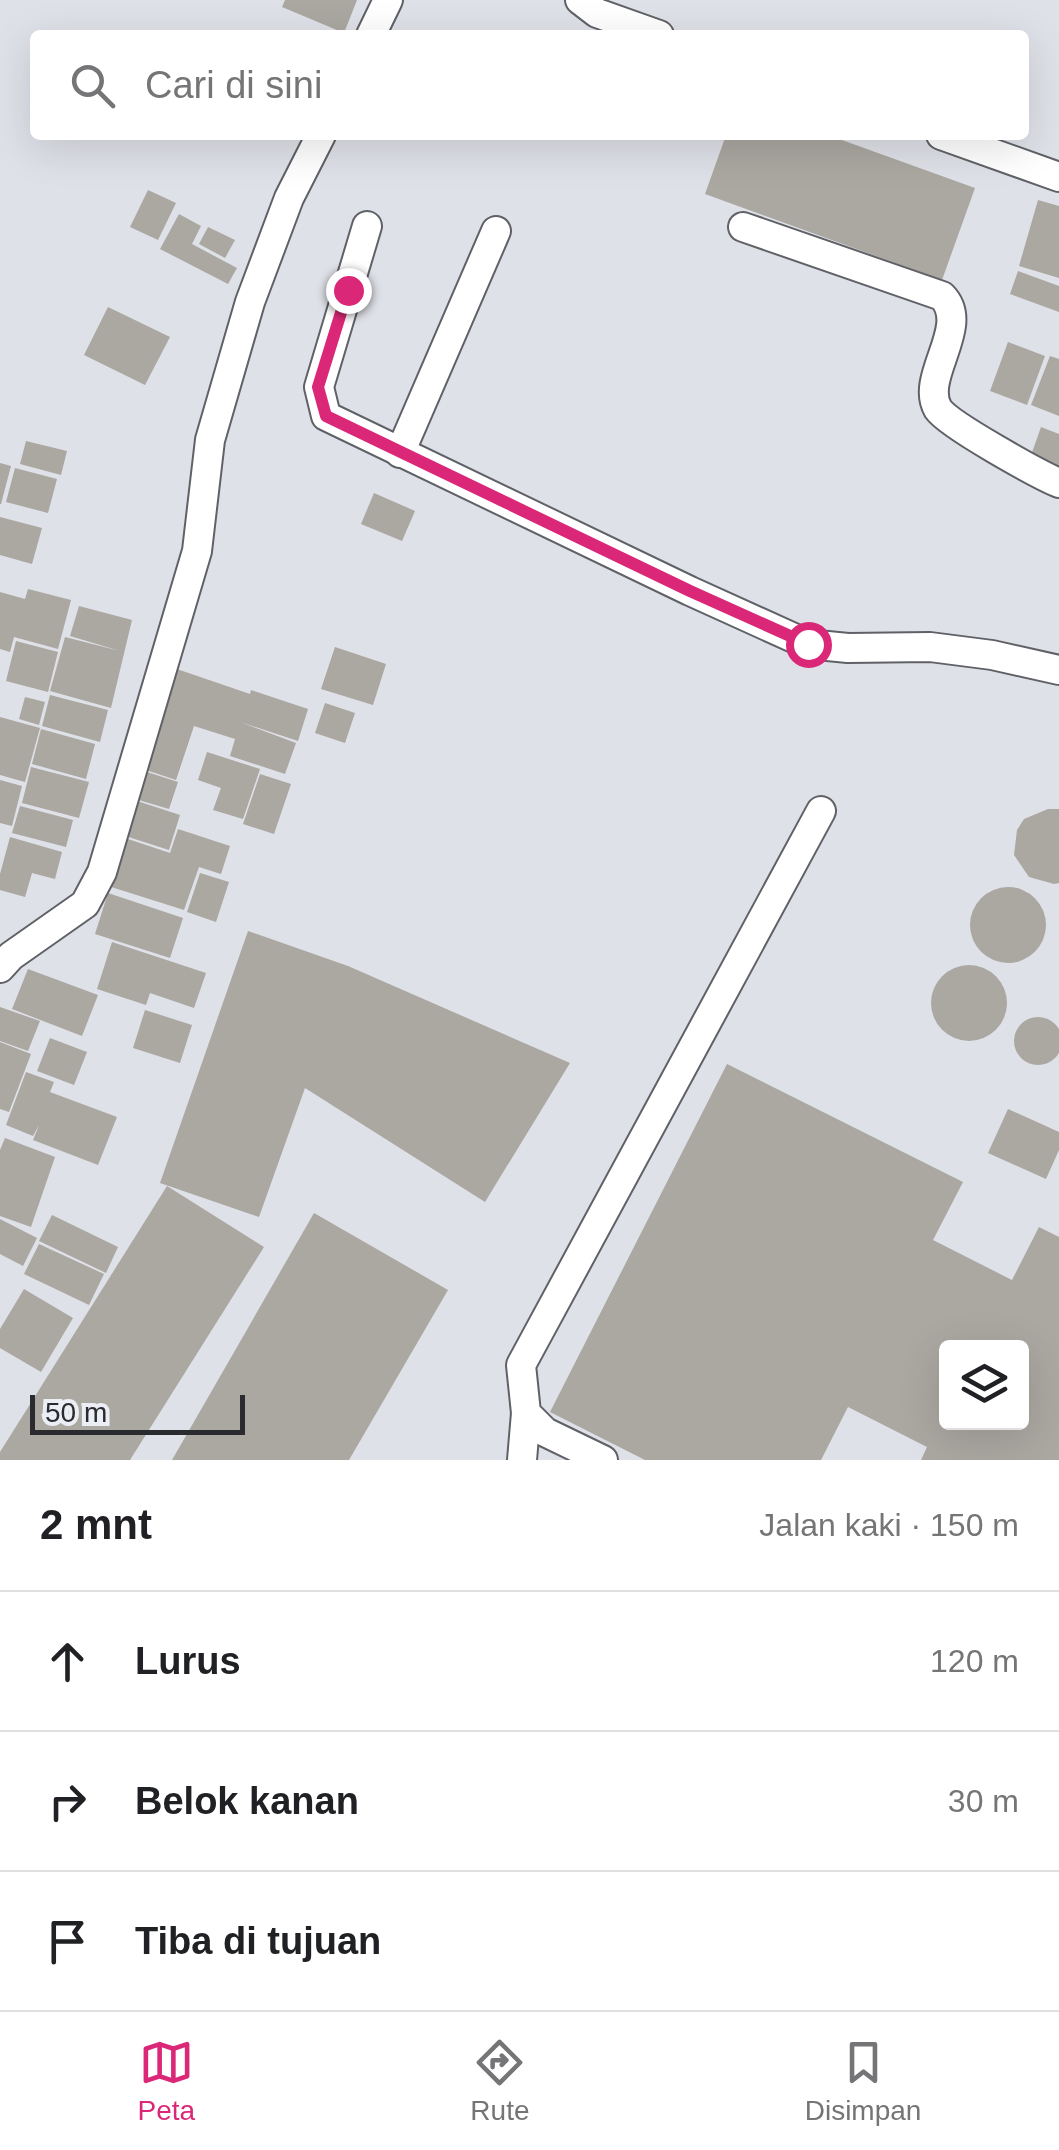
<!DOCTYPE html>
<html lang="id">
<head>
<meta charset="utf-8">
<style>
  :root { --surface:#fff; --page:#f2f2f2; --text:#202124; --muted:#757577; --line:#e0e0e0; --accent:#db2777 }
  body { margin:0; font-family:Arial,sans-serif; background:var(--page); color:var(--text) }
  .controls { position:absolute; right:30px; bottom:30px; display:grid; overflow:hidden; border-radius:10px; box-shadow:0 10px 40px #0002 }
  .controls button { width:90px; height:90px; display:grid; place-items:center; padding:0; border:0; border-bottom:2px solid var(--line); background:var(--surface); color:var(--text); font:50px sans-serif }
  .scale { position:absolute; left:30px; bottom:25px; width:215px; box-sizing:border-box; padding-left:10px; border:5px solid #2a2b2e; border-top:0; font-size:28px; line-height:35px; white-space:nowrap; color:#2a2b2e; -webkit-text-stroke:8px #eceef5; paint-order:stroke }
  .stop { position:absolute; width:30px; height:30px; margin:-22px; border:8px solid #db2777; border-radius:50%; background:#fff }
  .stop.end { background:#db2777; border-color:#fff; box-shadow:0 2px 10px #0008 }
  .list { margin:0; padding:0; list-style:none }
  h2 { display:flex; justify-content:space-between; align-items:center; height:130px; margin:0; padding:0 40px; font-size:42px }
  h2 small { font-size:32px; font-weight:400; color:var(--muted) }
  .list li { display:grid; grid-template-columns:65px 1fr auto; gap:30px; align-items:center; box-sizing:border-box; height:140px; padding:0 40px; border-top:2px solid var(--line) }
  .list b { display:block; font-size:38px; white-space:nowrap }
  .list em { font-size:32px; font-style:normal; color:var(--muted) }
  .icon { flex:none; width:55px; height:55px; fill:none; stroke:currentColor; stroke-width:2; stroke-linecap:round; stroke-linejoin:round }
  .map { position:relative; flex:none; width:1059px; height:1460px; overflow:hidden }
  .search { position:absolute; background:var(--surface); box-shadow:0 10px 40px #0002; left:30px; right:30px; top:30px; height:110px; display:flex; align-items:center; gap:25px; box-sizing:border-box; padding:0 35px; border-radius:10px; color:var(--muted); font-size:38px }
  .sheet { height:550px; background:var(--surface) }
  nav { display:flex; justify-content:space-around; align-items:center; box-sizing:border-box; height:140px; border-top:2px solid var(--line); background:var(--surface); font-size:28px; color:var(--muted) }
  nav a { display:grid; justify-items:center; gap:5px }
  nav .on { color:var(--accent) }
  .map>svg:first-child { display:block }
  .building { fill:#aba7a1; fill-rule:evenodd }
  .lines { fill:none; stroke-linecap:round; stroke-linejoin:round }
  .minor-casing { stroke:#5f6167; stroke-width:32 }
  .minor { stroke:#fff; stroke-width:28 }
  .route { stroke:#db2777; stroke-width:12 }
</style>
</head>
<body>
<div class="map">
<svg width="1059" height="1460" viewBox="0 0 1059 1460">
  <rect width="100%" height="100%" fill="#dfe1e8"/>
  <g class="building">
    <polygon points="285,0 357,0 344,33 282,7"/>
    <polygon points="726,135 828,135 975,188 942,280 705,194"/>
    <polygon points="148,190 176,203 158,240 130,227"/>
    <polygon points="1038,200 1059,206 1059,278 1019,266"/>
    <polygon points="179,214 201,226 192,244 237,268 228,284 160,249"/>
    <polygon points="208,227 235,240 225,258 199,244"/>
    <polygon points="1018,271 1059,286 1059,312 1010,294"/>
    <polygon points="108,307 170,337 145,385 84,355"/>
    <polygon points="1008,342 1045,356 1027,405 990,391"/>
    <polygon points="1050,356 1059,359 1059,416 1031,405"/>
    <polygon points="1041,427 1059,434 1059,472 1029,461"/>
    <polygon points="26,441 67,451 61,475 20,464"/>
    <polygon points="0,463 11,466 1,504 0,504"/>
    <polygon points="15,468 57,479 48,513 6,502"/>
    <polygon points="374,493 415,511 402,541 361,524"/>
    <polygon points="0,517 42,528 32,564 0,555"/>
    <polygon points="28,589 71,600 58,649 14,637 10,652 0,649 0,592 25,599"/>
    <polygon points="79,606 132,620 111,708 50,691 65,637 120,651 70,636"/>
    <polygon points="16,641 58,652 48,692 6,681"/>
    <polygon points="335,647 386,664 373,705 321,689"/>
    <polygon points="171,667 250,694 251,690 308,709 298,741 240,722 296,743 285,774 230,756 235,739 194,726 176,780 137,767"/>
    <polygon points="50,695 108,710 100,742 42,726"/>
    <polygon points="25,697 45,702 39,725 19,719"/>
    <polygon points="325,703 355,713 345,743 315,733"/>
    <polygon points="0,717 40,728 25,782 0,775"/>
    <polygon points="41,729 95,744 86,779 32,764"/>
    <polygon points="207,752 260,769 243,819 213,810 221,788 198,780"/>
    <polygon points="31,767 89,782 79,818 22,803"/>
    <polygon points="141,770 178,782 169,809 132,798"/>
    <polygon points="260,774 291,784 274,834 243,824"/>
    <polygon points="0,780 22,786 12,826 0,823"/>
    <polygon points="131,799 180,815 169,850 119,834"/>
    <polygon points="20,806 73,820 66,847 12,833"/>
    <polygon points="1048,809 1059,809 1059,883 1054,884 1029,877 1014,855 1017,830 1024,819"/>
    <polygon points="178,829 230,846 221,874 199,867 184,910 108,886 125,838 170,853"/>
    <polygon points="10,837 62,852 55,879 32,873 25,897 0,890 0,874"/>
    <polygon points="200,873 229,882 216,922 187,912"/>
    <circle cx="1008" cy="925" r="38"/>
    <polygon points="108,893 183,918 170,958 95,934"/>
    <polygon points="248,931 348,966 570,1063 485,1202 305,1088 259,1217 160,1183"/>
    <polygon points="112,942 206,973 194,1008 150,993 146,1005 97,989"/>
    <circle cx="969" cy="1003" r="38"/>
    <polygon points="28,969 98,995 82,1036 12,1009"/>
    <polygon points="0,1007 40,1021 28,1051 0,1041"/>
    <polygon points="145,1010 192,1025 180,1063 133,1048"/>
    <circle cx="1038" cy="1041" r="24"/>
    <polygon points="50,1038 87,1052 74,1085 37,1071"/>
    <polygon points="0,1042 31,1054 9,1112 0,1109"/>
    <path d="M727,1064L963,1182L933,1240L1012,1280L1039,1227L1059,1237V1460H921L927,1447L848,1407L821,1460H645L550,1412ZM946,1348H1022V1422H946Z"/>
    <polygon points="26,1072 54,1082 50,1092 117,1117 98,1165 33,1140 39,1125 33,1136 6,1125"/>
    <polygon points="1008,1109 1059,1132 1059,1150 1046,1179 988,1153"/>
    <polygon points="5,1138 55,1157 31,1227 0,1216 0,1150"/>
    <polygon points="167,1186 264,1247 130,1460 0,1460 0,1452"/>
    <polygon points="314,1213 448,1290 349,1460 172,1460"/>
    <polygon points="52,1215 118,1247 106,1273 39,1241"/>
    <polygon points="0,1219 37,1238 23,1266 0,1254"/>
    <polygon points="39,1244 104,1274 89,1305 24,1274"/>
    <polygon points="24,1289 73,1318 41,1372 0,1348 0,1329"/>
  </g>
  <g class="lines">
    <g class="minor-casing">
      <g id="minor">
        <polyline points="580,0 597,13 659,35"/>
        <polyline points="371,35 388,0"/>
        <polyline points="941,135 1059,177"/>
        <polyline points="367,226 319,387 326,416 690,591 807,644 848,648 930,647 992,655 1059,670"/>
        <path d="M743,227L942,296C972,326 919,377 938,409C949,425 1038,474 1059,483"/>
        <polyline points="400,453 496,231"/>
        <polyline points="0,968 11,956 85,904 102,872 197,551 210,440 250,302 289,198 321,135"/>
        <polyline points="522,1460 526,1413"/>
        <polyline points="603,1460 545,1432 526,1413 521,1365 821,811"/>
      </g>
    </g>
    <use href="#minor" class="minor"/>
  </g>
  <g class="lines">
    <polyline class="route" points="348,290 318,387 326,416 690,591 808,644"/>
  </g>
</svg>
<div class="controls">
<button><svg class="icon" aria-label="layers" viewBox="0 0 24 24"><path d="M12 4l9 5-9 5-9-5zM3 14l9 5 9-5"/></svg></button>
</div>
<div class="scale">50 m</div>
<div class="stop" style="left:808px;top:644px"></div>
<div class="stop end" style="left:348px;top:290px"></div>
<div class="search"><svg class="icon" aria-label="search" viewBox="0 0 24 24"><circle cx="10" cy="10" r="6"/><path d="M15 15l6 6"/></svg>Cari di sini</div>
</div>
<section class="sheet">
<h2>2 mnt<small>Jalan kaki · 150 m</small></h2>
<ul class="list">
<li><svg class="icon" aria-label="ahead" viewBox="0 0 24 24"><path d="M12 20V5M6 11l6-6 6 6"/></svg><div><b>Lurus</b></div><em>120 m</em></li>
<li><svg class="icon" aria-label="right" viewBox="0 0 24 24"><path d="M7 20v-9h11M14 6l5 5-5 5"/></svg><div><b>Belok kanan</b></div><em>30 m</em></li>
<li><svg class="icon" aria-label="arrive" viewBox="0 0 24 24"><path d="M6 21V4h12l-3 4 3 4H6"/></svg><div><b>Tiba di tujuan</b></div></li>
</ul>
</section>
<nav>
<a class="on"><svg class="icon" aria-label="map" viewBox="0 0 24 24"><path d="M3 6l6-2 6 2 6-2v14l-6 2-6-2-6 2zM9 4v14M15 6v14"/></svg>Peta</a>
<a><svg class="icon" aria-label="directions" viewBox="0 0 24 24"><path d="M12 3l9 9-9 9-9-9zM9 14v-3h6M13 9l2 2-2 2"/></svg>Rute</a>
<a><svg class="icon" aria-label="saved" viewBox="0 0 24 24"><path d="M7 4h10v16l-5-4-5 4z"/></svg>Disimpan</a>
</nav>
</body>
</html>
